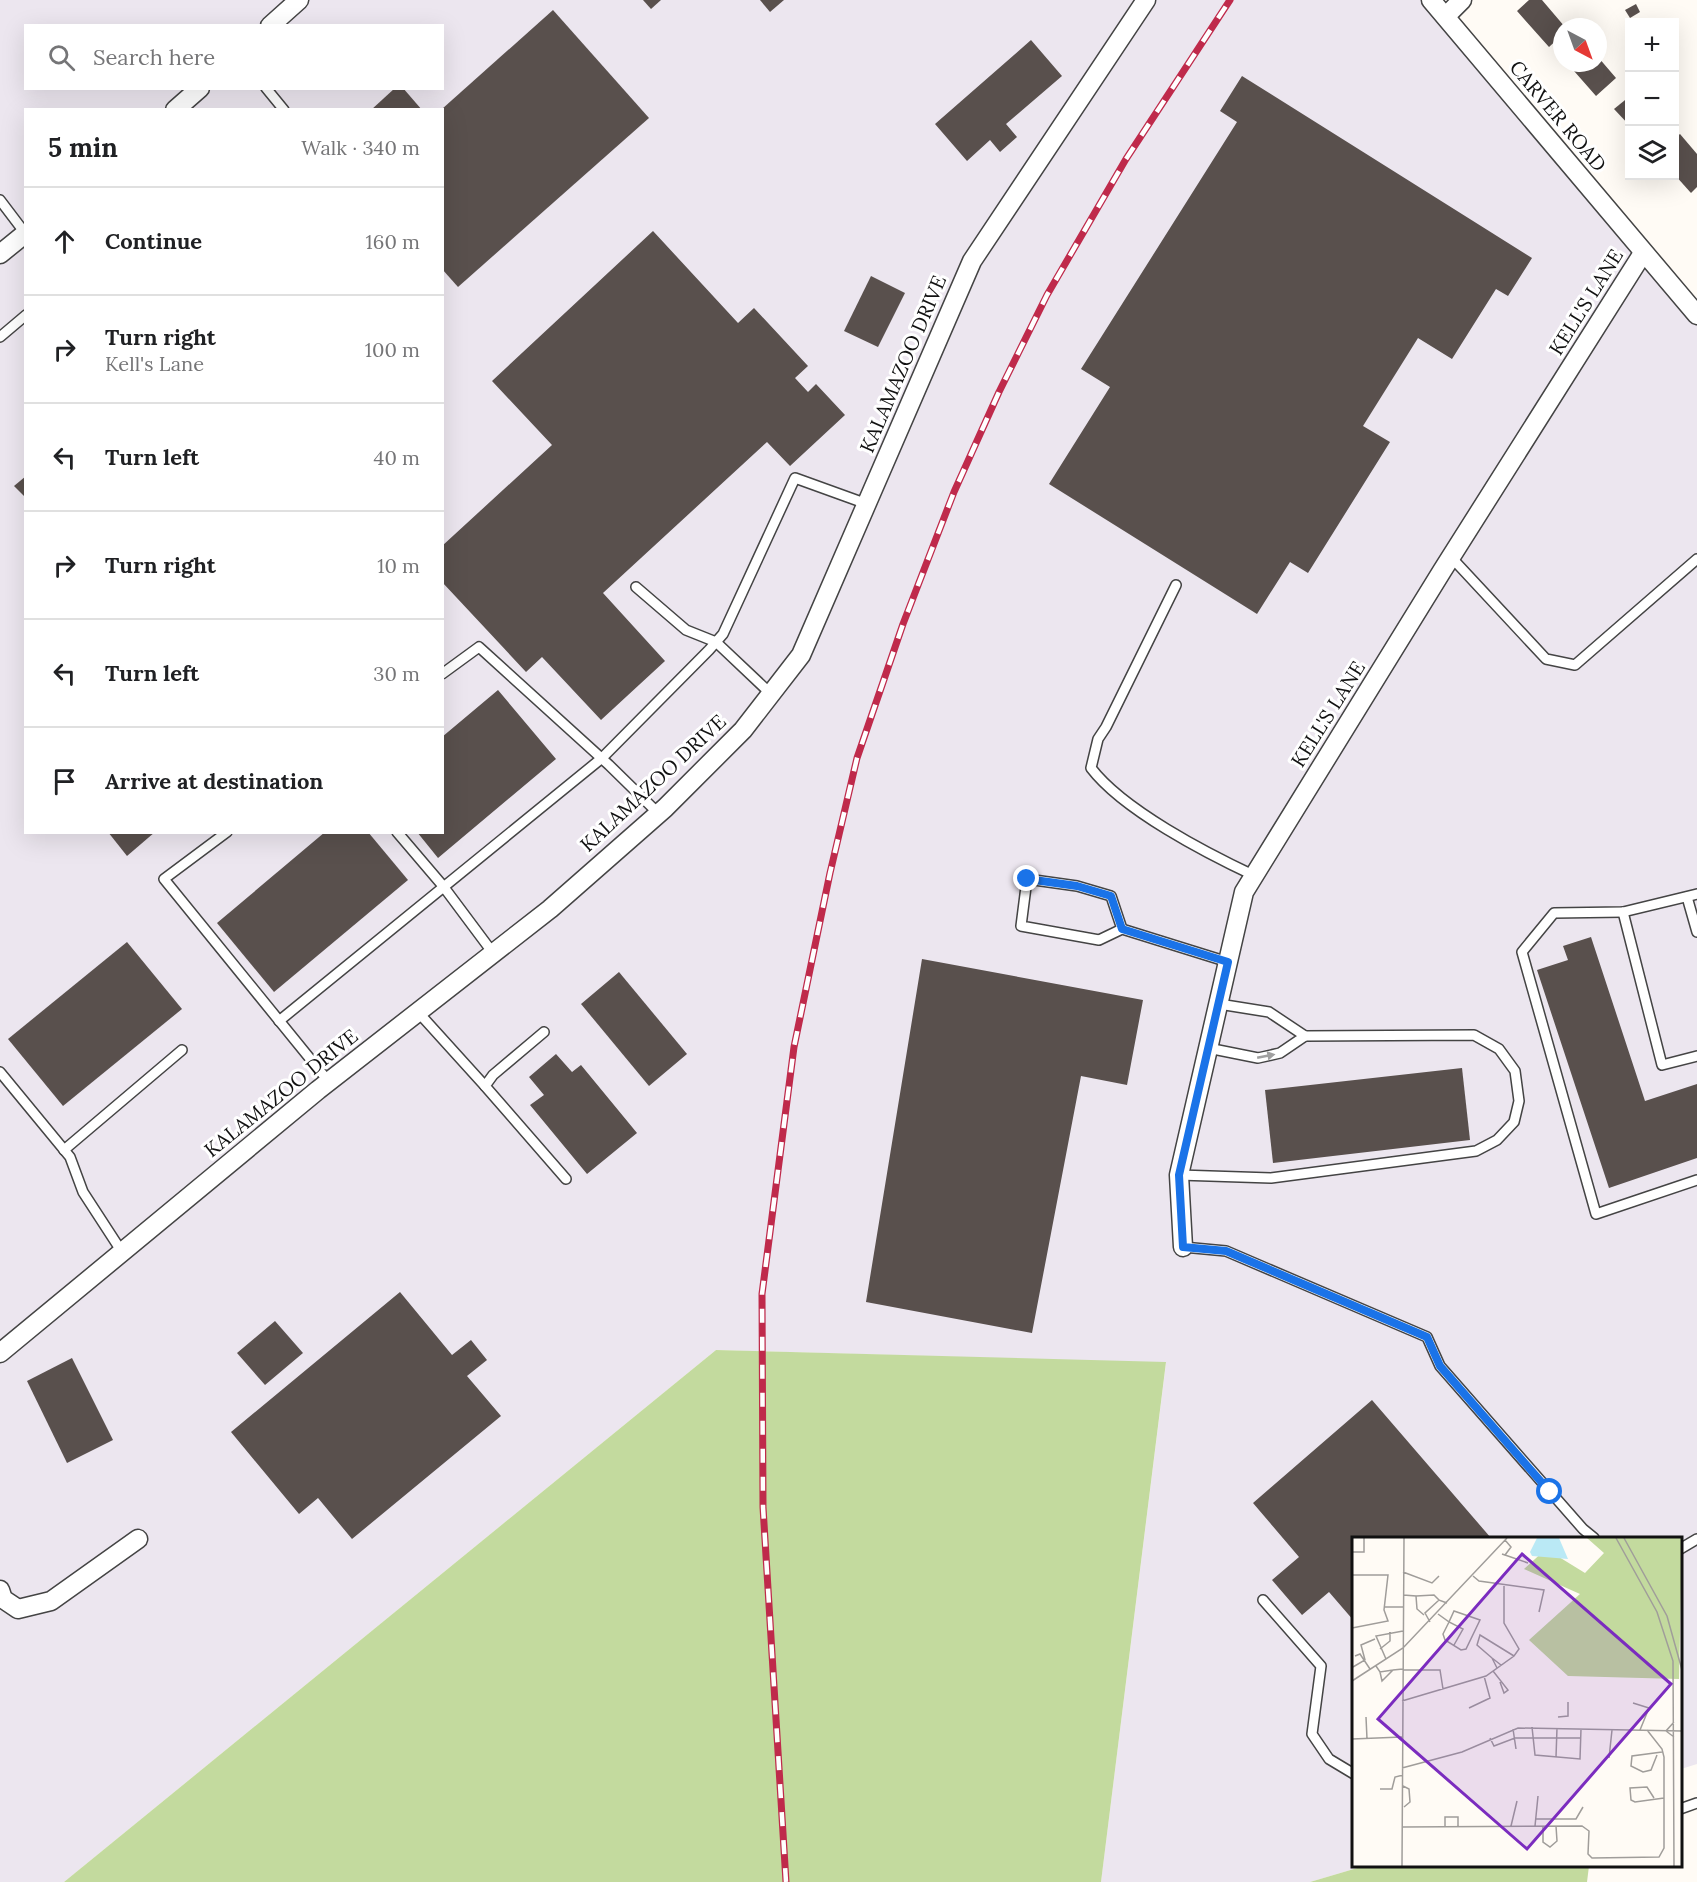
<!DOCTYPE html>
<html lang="en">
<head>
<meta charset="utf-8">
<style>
  :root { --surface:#fff; --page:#f2f2f2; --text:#202124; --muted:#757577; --line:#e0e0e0 }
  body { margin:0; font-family:Lora,serif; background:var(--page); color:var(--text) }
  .controls { position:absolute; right:18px; top:18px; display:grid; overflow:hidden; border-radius:0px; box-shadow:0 6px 24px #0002 }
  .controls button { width:54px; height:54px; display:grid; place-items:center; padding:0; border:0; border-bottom:2px solid var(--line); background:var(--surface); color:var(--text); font:30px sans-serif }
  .compass { position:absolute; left:1553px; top:18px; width:54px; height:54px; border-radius:50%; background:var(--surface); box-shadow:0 6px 24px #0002; rotate:139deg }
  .stop { position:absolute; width:18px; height:18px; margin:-14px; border:4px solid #1a73e8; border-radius:50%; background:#fff }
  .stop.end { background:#1a73e8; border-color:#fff; box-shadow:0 2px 6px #0008 }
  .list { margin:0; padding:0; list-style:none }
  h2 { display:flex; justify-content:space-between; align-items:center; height:78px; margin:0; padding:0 24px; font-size:26px }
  h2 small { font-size:20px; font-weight:400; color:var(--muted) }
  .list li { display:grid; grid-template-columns:39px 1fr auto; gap:18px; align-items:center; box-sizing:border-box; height:108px; padding:0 24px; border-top:2px solid var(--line) }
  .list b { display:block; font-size:22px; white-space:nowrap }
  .list p { margin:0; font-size:20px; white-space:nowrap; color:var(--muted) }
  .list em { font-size:20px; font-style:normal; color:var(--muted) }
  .icon { flex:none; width:33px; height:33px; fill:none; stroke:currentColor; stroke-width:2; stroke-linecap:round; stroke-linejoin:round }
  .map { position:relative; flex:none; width:1697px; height:1882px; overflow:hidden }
  .search { position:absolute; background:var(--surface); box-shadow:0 6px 24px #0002; left:24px; top:24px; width:420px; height:66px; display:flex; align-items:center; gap:15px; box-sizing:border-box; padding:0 21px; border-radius:0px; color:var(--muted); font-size:22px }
  .panel { position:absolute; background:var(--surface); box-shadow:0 6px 24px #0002; left:24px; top:108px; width:420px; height:726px; border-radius:0px }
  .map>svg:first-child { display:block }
  .industrial { fill:#ece6ef; fill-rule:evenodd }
  .forest { fill:#c3da9e }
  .building { fill:#59504d }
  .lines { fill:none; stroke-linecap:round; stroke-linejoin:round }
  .lane-casing { stroke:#444; stroke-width:12 }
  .street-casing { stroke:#444; stroke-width:21 }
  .lane { stroke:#fff; stroke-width:9 }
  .street { stroke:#fff; stroke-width:18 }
  .rail-casing { stroke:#bf2a4b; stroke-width:7 }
  .rail { stroke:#fff; stroke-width:4.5; stroke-dasharray:14; stroke-linecap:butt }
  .oneway { fill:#a0a0a0 }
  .route { stroke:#1a73e8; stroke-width:8 }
  .labels { text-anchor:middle; stroke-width:6; stroke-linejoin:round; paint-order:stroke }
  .street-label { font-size:20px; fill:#111; stroke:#fff }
  .inset-road { fill:none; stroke:#a09d9a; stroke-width:1.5 }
  .view { fill:#7b2cbf; fill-opacity:0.15; stroke:#7b2cbf; stroke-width:3 }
  .inset-edge { fill:none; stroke:#111; stroke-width:3 }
</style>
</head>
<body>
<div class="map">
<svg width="1697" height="1882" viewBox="0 0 1697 1882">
  <rect width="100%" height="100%" fill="#fffbf5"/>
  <path class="industrial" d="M0,0H1421L1697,317V1764L1681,1769L1680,1538H1354V1866H1364L1310,1882H1101L1166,1363L716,1350L64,1882H0ZM26,26H442V88H26ZM26,110H442V832H26Z"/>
  <g class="forest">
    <polygon points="716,1350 1166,1362 1101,1882 64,1882"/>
    <polygon points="1364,1866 1589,1866 1587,1882 1310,1882"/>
  </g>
  <g class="building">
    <polygon points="643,0 661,0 651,9"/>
    <polygon points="760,0 784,0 770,12"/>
    <polygon points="1529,0 1542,0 1565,27 1562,27 1562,35 1549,47 1517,11"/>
    <polygon points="1636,4 1640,12 1630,18 1625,10"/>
    <polygon points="553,10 649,118 458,287 442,269 442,109"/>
    <polygon points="1031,40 1062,76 1006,124 1017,137 1000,152 990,140 967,161 935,124"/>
    <polygon points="1598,57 1616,78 1596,96 1567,63 1598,63"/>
    <polygon points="1242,76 1532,258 1508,296 1496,289 1452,359 1418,338 1363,426 1390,442 1308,573 1290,562 1257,614 1049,484 1110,387 1081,369 1237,122 1220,111"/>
    <polygon points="395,88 403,88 422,110 371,110"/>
    <polygon points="1630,96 1630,126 1614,109"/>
    <polygon points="1680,134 1697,154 1697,187 1691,193 1674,174 1674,139"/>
    <polygon points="653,231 738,323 754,308 808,366 795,378 808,392 816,384 845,415 790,466 767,442 603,593 665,661 601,720 542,657 526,672 442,582 442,546 552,445 492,381"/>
    <polygon points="871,276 905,293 878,347 844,331"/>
    <polygon points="26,476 26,498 14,486"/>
    <polygon points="498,690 556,759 438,858 417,832 442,832 442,737"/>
    <polygon points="108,832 155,832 127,856"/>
    <polygon points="325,832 368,832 408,880 274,992 217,923"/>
    <polygon points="1591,937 1645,1101 1697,1084 1697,1158 1609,1188 1537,970 1568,960 1563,946"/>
    <polygon points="127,942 182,1009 63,1106 8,1039"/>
    <polygon points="922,959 1143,1000 1127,1085 1081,1076 1032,1333 866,1302"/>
    <polygon points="619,972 687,1054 649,1086 581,1004"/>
    <polygon points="556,1054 572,1072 581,1065 637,1133 587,1174 530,1105 544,1095 529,1077"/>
    <polygon points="1462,1068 1470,1140 1273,1163 1265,1090"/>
    <polygon points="400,1292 452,1355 471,1340 487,1360 467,1376 501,1416 352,1539 318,1498 299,1514 231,1432"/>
    <polygon points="275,1321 303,1353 265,1385 237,1353"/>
    <polygon points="72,1358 113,1440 67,1463 27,1381"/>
    <polygon points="1372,1400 1491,1538 1354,1538 1354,1621 1329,1592 1302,1615 1272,1580 1299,1557 1253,1503"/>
  </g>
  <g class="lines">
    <g class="lane-casing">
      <g id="lane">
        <polyline points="266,88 284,110"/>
        <polyline points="0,200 25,233"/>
        <polyline points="0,337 26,315"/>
        <polyline points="1451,557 1546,659 1575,665 1697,559"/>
        <path d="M1176,585L1106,727L1098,739L1091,768C1123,810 1206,853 1255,876"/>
        <polyline points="636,587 686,630 716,642 771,694"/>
        <polyline points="442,674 479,647 609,765 659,814"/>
        <polyline points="227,832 164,879 329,1082"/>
        <polyline points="397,832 443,886 493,953"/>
        <polyline points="1697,894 1623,912 1554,913 1522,952 1596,1214 1697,1180"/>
        <polyline points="1687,897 1697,932"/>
        <polyline points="1623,912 1662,1065 1697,1056"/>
        <polyline points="1122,929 1111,896 1077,886 1027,879 1021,926 1099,940 1122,929 1228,962"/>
        <polyline points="418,1012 485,1086"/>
        <polyline points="279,1021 602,758 709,650 723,634 795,478 867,504"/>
        <polyline points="544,1032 493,1075 485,1086 566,1179"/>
        <polyline points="1208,1048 1258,1058 1280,1053 1305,1036 1269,1012 1219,1004"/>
        <polyline points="0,1072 70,1157 83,1192 122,1252"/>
        <polyline points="64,1150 182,1050"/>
        <polyline points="1179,1175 1271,1178 1476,1151 1497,1140 1514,1122 1519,1101 1515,1071 1499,1049 1474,1035 1305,1036"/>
        <polyline points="1183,1247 1226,1251 1427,1337 1440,1366 1583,1529 1594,1538"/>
        <polyline points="1680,1549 1697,1539"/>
        <polyline points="1263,1600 1321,1666 1312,1734 1329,1759 1354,1774"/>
        <polyline points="1680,1809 1697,1803"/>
      </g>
    </g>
    <g class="street-casing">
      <g id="street">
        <polyline points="1431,0 1697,315"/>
        <polyline points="1446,16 1462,0"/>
        <polyline points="270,26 299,0"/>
        <polyline points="175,110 200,88"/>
        <polyline points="0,254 26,233"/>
        <polyline points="1183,1247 1179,1175 1244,892 1442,571 1643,253"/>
        <polyline points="0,1353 318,1090 550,909 665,808 743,730 801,655 972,261 1146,0"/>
        <polyline points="0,1590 3,1599 18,1609 51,1601 138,1539"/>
      </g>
    </g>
    <use href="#lane" class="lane"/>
    <use href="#street" class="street"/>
    <g class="rail-casing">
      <polyline id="rail" points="786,1882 763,1507 762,1294 794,1047 830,873 857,758 903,624 954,492 999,392 1047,295 1126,159 1230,0"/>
    </g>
    <use href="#rail" class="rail"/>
  </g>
  <defs><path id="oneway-solid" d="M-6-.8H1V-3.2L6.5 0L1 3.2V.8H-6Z" transform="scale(1.5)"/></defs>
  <use class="oneway" href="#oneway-solid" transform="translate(1266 1056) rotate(-11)"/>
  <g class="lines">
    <polyline class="route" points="1027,879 1077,886 1111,896 1122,929 1228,962 1179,1175 1183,1247 1226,1251 1427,1337 1440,1366 1550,1492"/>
  </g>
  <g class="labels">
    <g class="street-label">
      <text transform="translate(1558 116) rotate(50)" y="7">CARVER ROAD</text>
      <text transform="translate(1586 302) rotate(-58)" y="7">KELL'S LANE</text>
      <text transform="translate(903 364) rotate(-67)" y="7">KALAMAZOO DRIVE</text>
      <text transform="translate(1328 714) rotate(-58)" y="7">KELL'S LANE</text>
      <text transform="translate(653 783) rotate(-43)" y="7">KALAMAZOO DRIVE</text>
      <text transform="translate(281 1093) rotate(-39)" y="7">KALAMAZOO DRIVE</text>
    </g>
  </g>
  <g transform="translate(1352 1537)">
    <rect width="330" height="330" fill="#fffbf5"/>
    <path d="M235,1H330L327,142L216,139L177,103L228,57L172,32L194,12L233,36L252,16Z" fill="#c3da9e"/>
    <path d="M185,1H207L216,22L180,19L178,15Z" fill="#bae9f5"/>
    <path class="inset-road" d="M264,1L305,75L321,124L322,329M272,1L315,79L330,133M0,15H12V1M150,17L153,18L159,10L153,3M153,18L176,26M51,35L80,46L87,39M0,38H36L32,73L36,84L0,91M121,39L127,44L192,53L187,75M51,58L64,59L65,72L72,78M64,59L82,58L87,63M32,70H51M86,77L97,85L91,97L93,103L109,113L114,112L128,83L102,74L97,85L111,92L102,108M78,85L73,76L87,63L95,66M28,112L38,104V95M3,119L8,117L18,132M140,121L125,108L128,98L162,119M34,122L24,99L51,94M24,129L28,135L41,133M1,130L13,123L9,108L23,102M145,131L140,121L149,128M51,133H88L91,152M141,134L156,153L152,156L148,145M28,135L30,144L41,133L51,132M0,144L51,111L155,1M50,164L134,139L162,119L167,112L152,86V49M281,166L297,171L288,193M117,171L138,161L132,139M14,180L15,202M206,180L216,179V165M180,190L183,218L228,222L229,192M161,192L164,212M322,200L314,194L322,185M138,201L142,209L163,201H229M0,202L50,200M305,218L299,233L291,235L279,229L280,219L310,215M204,220L205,191M257,221L260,193M50,231L110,215L166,191L330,194M51,249L57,252L58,265L52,270M28,252H40L43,240L51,238M302,261L295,250L278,251L279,263L283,265L312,261M184,282H224L231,270M159,289L165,264M183,289L186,259M191,289V305L198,310L205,304L204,289M51,290L230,289L237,294L236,317L240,321L307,320L312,311V220L310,212L295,193M93,290V280H106V290M50,329L52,1"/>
    <path class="view" d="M170,17L319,147L175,312L26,182Z"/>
    <rect width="330" height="330" class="inset-edge"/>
  </g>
</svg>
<div class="controls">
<button>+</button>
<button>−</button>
<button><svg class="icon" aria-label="layers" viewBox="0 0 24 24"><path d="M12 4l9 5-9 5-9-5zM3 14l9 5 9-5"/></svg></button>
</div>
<svg class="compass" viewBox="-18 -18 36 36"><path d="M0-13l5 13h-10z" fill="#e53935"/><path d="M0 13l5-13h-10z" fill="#757577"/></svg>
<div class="stop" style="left:1550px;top:1492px"></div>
<div class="stop end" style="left:1027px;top:879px"></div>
<div class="search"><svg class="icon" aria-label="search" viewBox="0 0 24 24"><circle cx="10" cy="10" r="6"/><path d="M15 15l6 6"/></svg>Search here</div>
<section class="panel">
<h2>5 min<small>Walk · 340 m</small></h2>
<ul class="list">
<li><svg class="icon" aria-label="ahead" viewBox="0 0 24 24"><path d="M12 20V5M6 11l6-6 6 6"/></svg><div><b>Continue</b></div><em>160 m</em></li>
<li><svg class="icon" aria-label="right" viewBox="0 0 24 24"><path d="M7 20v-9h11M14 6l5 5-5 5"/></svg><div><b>Turn right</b><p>Kell's Lane</p></div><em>100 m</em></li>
<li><svg class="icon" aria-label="left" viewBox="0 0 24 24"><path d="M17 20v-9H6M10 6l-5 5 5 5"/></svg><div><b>Turn left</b></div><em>40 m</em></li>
<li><svg class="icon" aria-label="right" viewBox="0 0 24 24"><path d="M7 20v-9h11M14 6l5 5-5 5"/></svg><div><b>Turn right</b></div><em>10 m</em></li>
<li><svg class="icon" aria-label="left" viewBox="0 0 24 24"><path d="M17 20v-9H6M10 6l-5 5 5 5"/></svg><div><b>Turn left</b></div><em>30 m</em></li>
<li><svg class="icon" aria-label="arrive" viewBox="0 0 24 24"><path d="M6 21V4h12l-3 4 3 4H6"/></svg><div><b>Arrive at destination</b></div></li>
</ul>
</section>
</div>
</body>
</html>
